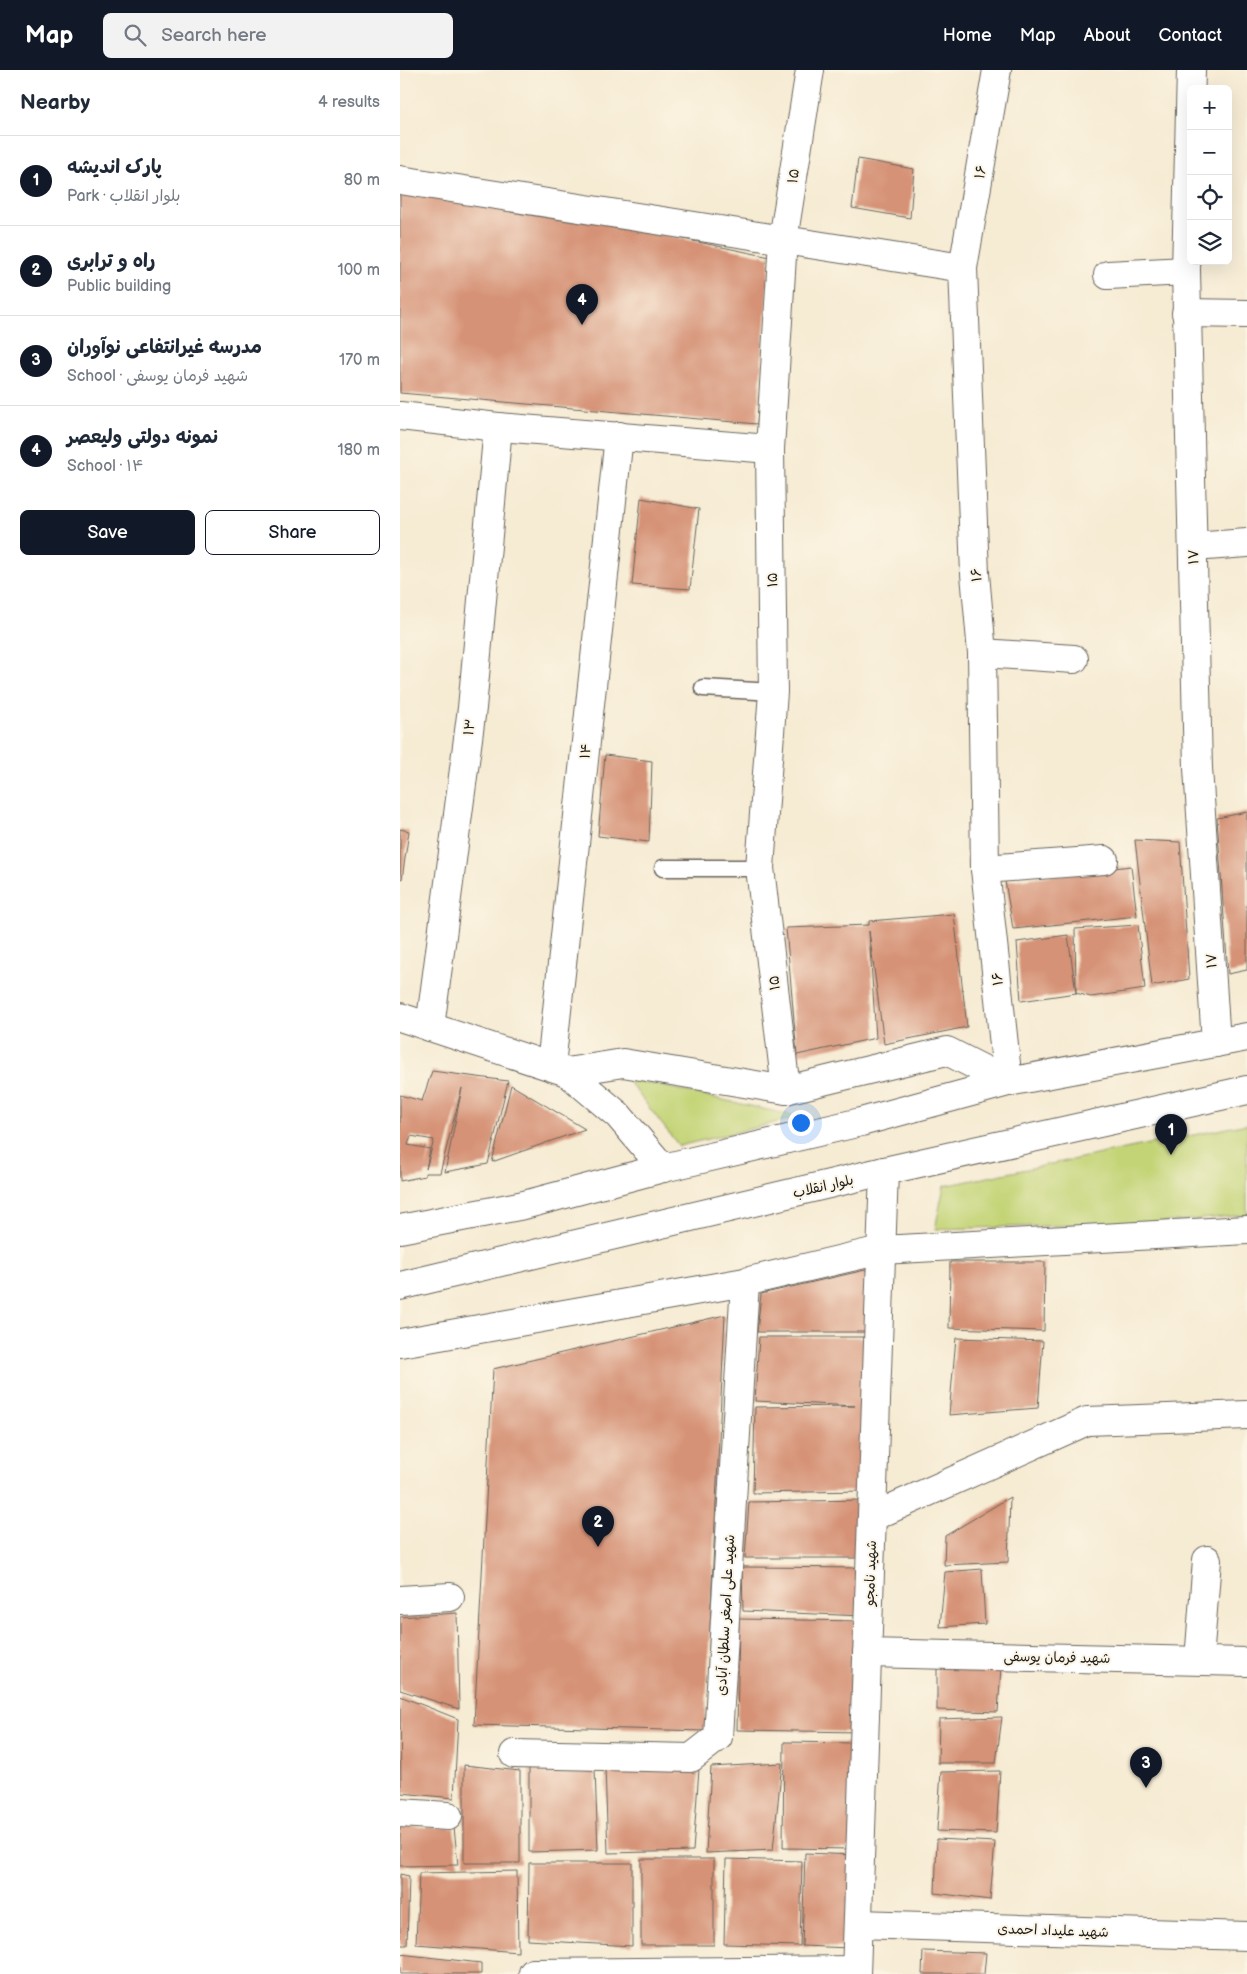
<!DOCTYPE html>
<html lang="en">
<head>
<meta charset="utf-8">
<style>
  :root { --surface:#fff; --page:#f2f2f3; --text:#1f2937; --muted:#747a83; --line:#e0e1e3; --accent:#111827 }
  body { margin:0; font-family:"Balsamiq Sans","Playpen Sans Arabic",sans-serif; background:var(--page); color:var(--text) }
  .controls { position:absolute; right:15px; top:15px; display:grid; overflow:hidden; border-radius:8px; box-shadow:0 5px 20px #0002 }
  .controls button { width:45px; height:45px; display:grid; place-items:center; padding:0; border:0; border-bottom:1px solid var(--line); background:var(--surface); color:var(--text); font:25px sans-serif }
  .you { position:absolute; left:400px; top:1052px; width:18px; height:18px; margin:-12px; border:4px solid #fff; border-radius:50%; background:#1a73e8; box-shadow:0 0 0 8px #1a73e833 }
  .badge { display:grid; place-items:center; width:32px; height:32px; border-radius:50%; background:var(--accent); color:#fff; font-size:16px; font-weight:700 }
  .pin { position:absolute; translate:-50% -41px; filter:drop-shadow(0 1px 2px #0008) }
  .pin::after { content:''; position:absolute; top:26px; width:18px; height:15px; background:inherit; clip-path:polygon(0 0,100% 0,50% 100%) }
  .list { margin:0; padding:0; list-style:none }
  h2 { display:flex; justify-content:space-between; align-items:center; height:65px; margin:0; padding:0 20px; font-size:21px }
  h2 small { font-size:16px; font-weight:400; color:var(--muted) }
  .list li { display:grid; grid-template-columns:32px 1fr auto; gap:15px; align-items:center; box-sizing:border-box; height:90px; padding:0 20px; border-top:1px solid var(--line) }
  .list b { display:block; font-size:19px; white-space:nowrap }
  .list p { margin:0; font-size:16px; white-space:nowrap; color:var(--muted) }
  .list em { font-size:16px; font-style:normal; color:var(--muted) }
  .actions { display:flex; gap:10px; padding:15px 20px }
  .actions a { flex:1; padding:11px 0; border:1px solid var(--accent); border-radius:8px; text-align:center; font-size:18px; color:var(--accent) }
  .actions .main { background:var(--accent); color:#fff }
  .icon { flex:none; width:28px; height:28px; fill:none; stroke:currentColor; stroke-width:2; stroke-linecap:round; stroke-linejoin:round }
  .map { position:relative; flex:none; width:847px; height:1904px; overflow:hidden }
  header { display:flex; align-items:center; gap:30px; box-sizing:border-box; height:70px; padding:0 25px; background:var(--accent); color:#fff }
  header strong { font-size:24px }
  nav { display:flex; gap:28px; margin-inline-start:auto; font-size:18px }
  .search { width:350px; height:45px; background:var(--page); display:flex; align-items:center; gap:12px; box-sizing:border-box; padding:0 18px; border-radius:8px; color:var(--muted); font-size:19px }
  main { display:flex }
  aside { flex:1; background:var(--surface) }
  .map>svg:first-child { display:block }
  .green { fill:#c3d476; stroke:#707849 }
  .building { fill:#d59276; fill-rule:evenodd }
  .lines { fill:none; stroke-linecap:round; stroke-linejoin:round }
  .lane-casing { stroke:#68645c; stroke-width:19 }
  .street-casing { stroke:#68645c; stroke-width:30 }
  .secondary-casing { stroke:#68645c; stroke-width:30 }
  .primary-casing { stroke:#68645c; stroke-width:30 }
  .lane { stroke:#fff; stroke-width:16 }
  .street { stroke:#fff; stroke-width:28 }
  .secondary { stroke:#fff; stroke-width:28 }
  .primary { stroke:#fff; stroke-width:28 }
  .labels { text-anchor:middle; stroke-width:4; stroke-linejoin:round; paint-order:stroke }
  .street-label { font-size:14px; fill:#1c1c1c; stroke:#fcf5e5 }
</style>
</head>
<body>
<header>
<strong>Map</strong>
<div class="search"><svg class="icon" aria-label="search" viewBox="0 0 24 24"><circle cx="10" cy="10" r="6"/><path d="M15 15l6 6"/></svg>Search here</div>
<nav><a>Home</a><a>Map</a><a>About</a><a>Contact</a></nav>
</header>
<main>
<aside>
<h2>Nearby<small>4 results</small></h2>
<ul class="list">
<li><span class="badge">1</span><div><b>پارک اندیشه</b><p>Park · بلوار انقلاب</p></div><em>80 m</em></li>
<li><span class="badge">2</span><div><b>راه و ترابری</b><p>Public building</p></div><em>100 m</em></li>
<li><span class="badge">3</span><div><b>مدرسه غیرانتفاعی نوآوران</b><p>School · شهید فرمان یوسفی</p></div><em>170 m</em></li>
<li><span class="badge">4</span><div><b>نمونه دولتی ولیعصر</b><p>School · ۱۴</p></div><em>180 m</em></li>
</ul>
<div class="actions"><a class="main">Save</a><a>Share</a></div>
</aside>
<div class="map">
<svg width="847" height="1904" viewBox="0 0 847 1904">
  <rect width="100%" height="100%" fill="#fcf5e5"/>
  <filter id="ink" filterUnits="userSpaceOnUse"><feTurbulence type="fractalNoise" baseFrequency=".02" numOctaves="2"/><feDisplacementMap in="SourceGraphic" scale="10" xChannelSelector="R" yChannelSelector="G"/><feConvolveMatrix kernelMatrix="1 2 1 2 8 2 1 2 1" color-interpolation-filters="sRGB"/></filter>
  <filter id="wash" filterUnits="userSpaceOnUse"><feTurbulence type="fractalNoise" baseFrequency=".0096" numOctaves="4" result="noise"/><feDisplacementMap in="SourceGraphic" scale="20" xChannelSelector="R" yChannelSelector="G"/><feGaussianBlur stdDeviation="1.12" result="paint"/><feColorMatrix in="noise" values="0 0 0 0 0 0 0 0 0 0 0 0 0 0 0 0 0 1.4 0 .05"/><feComposite in="paint" operator="in"/></filter>
  <g filter="url(#wash)">
    <rect width="100%" height="100%" fill="#f6ebd3"/>
    <g class="green">
      <polygon points="226,1008 399,1047 279,1076"/>
      <polygon points="847,1054 847,1145 755,1153 535,1159 544,1116"/>
    </g>
    <g id="blocks">
      <g class="building">
        <polygon points="458,89 514,99 510,148 452,138"/>
        <polygon points="0,110 370,187 357,354 0,323"/>
        <polygon points="241,428 299,439 290,519 232,515"/>
        <polygon points="205,685 252,691 249,772 198,766"/>
        <polygon points="847,742 847,900 828,904 817,748"/>
        <polygon points="0,759 9,761 2,809 0,808"/>
        <polygon points="735,770 780,772 789,909 752,916"/>
        <polygon points="731,796 737,846 613,859 605,811"/>
        <polygon points="554,844 567,957 484,974 469,861 476,968 397,985 386,858 469,855 469,851"/>
        <polygon points="738,855 745,919 691,927 676,923 621,931 617,872 668,865 676,923 675,859"/>
        <path d="M32,1001L108,1011L88,1094L45,1102L62,1018L40,1103H25V1106L0,1111V1025L22,1031ZM11,1066L34,1070L26,1099L30,1079L8,1075Z"/>
        <polygon points="111,1015 185,1059 92,1092"/>
        <polygon points="550,1192 645,1192 644,1261 549,1258"/>
        <polygon points="474,1198 468,1262 357,1262 361,1224"/>
        <polygon points="325,1245 305,1661 74,1655 93,1299"/>
        <polygon points="359,1267 468,1267 462,1421 353,1423 355,1337 455,1336 355,1331"/>
        <polygon points="556,1268 643,1271 638,1338 549,1345"/>
        <polygon points="610,1427 608,1492 544,1495 545,1466"/>
        <polygon points="464,1430 466,1488 345,1488 349,1432"/>
        <polygon points="342,1497 466,1498 464,1546 343,1541"/>
        <polygon points="582,1499 585,1554 540,1557 545,1502"/>
        <polygon points="57,1543 59,1639 0,1620 0,1547"/>
        <polygon points="339,1549 462,1551 460,1662 337,1660"/>
        <polygon points="537,1597 601,1597 598,1642 537,1640"/>
        <polygon points="0,1626 58,1649 54,1728 1,1723"/>
        <polygon points="602,1647 596,1693 538,1693 539,1649"/>
        <polygon points="384,1672 455,1673 454,1779 383,1778"/>
        <polygon points="382,1693 373,1780 306,1783 311,1697"/>
        <polygon points="64,1695 120,1701 120,1793 64,1793"/>
        <polygon points="129,1697 195,1700 198,1780 129,1782"/>
        <polygon points="205,1697 299,1699 293,1781 208,1783"/>
        <polygon points="600,1701 596,1763 537,1761 541,1702"/>
        <polygon points="0,1756 54,1758 58,1795 0,1796"/>
        <polygon points="537,1769 595,1772 590,1830 535,1823"/>
        <polygon points="405,1783 454,1785 450,1878 402,1876"/>
        <rect x="241" y="1789" width="73" height="86"/>
        <polygon points="326,1789 402,1791 400,1876 324,1874"/>
        <polygon points="129,1793 232,1793 232,1876 128,1870"/>
        <polygon points="117,1801 118,1882 16,1874 19,1803"/>
        <polygon points="0,1804 9,1806 7,1875 0,1875"/>
        <polygon points="523,1881 586,1883 584,1904 522,1904"/>
        <polygon points="0,1884 81,1893 81,1904 0,1904"/>
      </g>
    </g>
  </g>
  <g filter="url(#ink)">
    <use href="#blocks" fill-opacity="0" stroke="#68645c" stroke-width="1"/>
    <g class="lines">
      <g class="lane-casing">
        <g id="lane">
          <polyline points="303,618 373,622"/>
          <polyline points="263,798 360,798"/>
        </g>
      </g>
      <g class="street-casing">
        <g id="street">
          <polyline points="597,0 563,198 575,504 582,583 585,799 608,1012"/>
          <polyline points="791,0 786,201 798,698 816,973"/>
          <polyline points="0,110 563,198"/>
          <polyline points="708,205 786,201"/>
          <polyline points="786,243 847,244"/>
          <polyline points="0,346 98,357 370,379"/>
          <polyline points="793,477 847,473"/>
          <polyline points="582,583 674,589"/>
          <polyline points="585,799 704,790"/>
          <polyline points="30,957 72,638 98,357"/>
          <polyline points="151,996 219,366"/>
          <polyline points="386,1020 360,798 373,622 370,379 383,170 410,0"/>
          <polyline points="0,1273 345,1212 481,1180 847,1160"/>
          <polyline points="472,1447 687,1351 847,1345"/>
          <polyline points="0,1530 50,1527"/>
          <polyline points="467,1583 847,1592"/>
          <polyline points="799,1590 807,1490"/>
          <polyline points="114,1684 291,1688 318,1667 345,1212"/>
          <polyline points="0,1743 48,1746"/>
          <polyline points="458,1854 847,1866"/>
          <polyline points="133,1903 456,1900"/>
          <polyline points="456,1904 484,1101"/>
        </g>
      </g>
      <g class="secondary-casing">
        <g id="secondary">
          <polyline points="0,947 167,1002"/>
          <polyline points="263,1098 218,1045 167,1002 223,993 386,1020 547,981 608,1012"/>
        </g>
      </g>
      <g class="primary-casing">
        <g id="primary">
          <polyline points="0,1159 124,1135 263,1098 461,1052 608,1012 847,967"/>
          <polyline points="0,1216 484,1101 847,1020"/>
        </g>
      </g>
      <use href="#lane" class="lane"/>
      <use href="#street" class="street"/>
      <use href="#secondary" class="secondary"/>
      <use href="#primary" class="primary"/>
    </g>
  </g>
  <g class="labels">
    <g class="street-label">
      <text transform="translate(580 102) rotate(-80)" y="5">۱۶</text>
      <text transform="translate(393 106) rotate(-81)" y="5">۱۵</text>
      <text transform="translate(793 487) rotate(-91)" y="5">۱۷</text>
      <text transform="translate(576 505) rotate(-94)" y="5">۱۶</text>
      <text transform="translate(372 510) rotate(-91)" y="5">۱۵</text>
      <text transform="translate(69 657) rotate(-82)" y="5">۱۳</text>
      <text transform="translate(185 681) rotate(-84)" y="5">۱۴</text>
      <text transform="translate(811 891) rotate(-94)" y="5">۱۷</text>
      <text transform="translate(597 909) rotate(-96)" y="5">۱۶</text>
      <text transform="translate(374 913) rotate(-97)" y="5">۱۵</text>
      <text transform="translate(423 1116) rotate(-13)" y="5">بلوار انقلاب</text>
      <text transform="translate(470 1503) rotate(-88)" y="5">شهید نامجو</text>
      <text transform="translate(325 1545) rotate(-87)" y="5">شهید علی اصغر سلطان آبادی</text>
      <text transform="translate(657 1587) rotate(1)" y="5">شهید فرمان یوسفی</text>
      <text transform="translate(653 1860) rotate(2)" y="5">شهید علیداد احمدی</text>
    </g>
  </g>
</svg>
<div class="controls">
<button>+</button>
<button>−</button>
<button><svg class="icon" aria-label="locate" viewBox="0 0 24 24"><circle cx="12" cy="12" r="6"/><path d="M12 2v4M12 18v4M2 12h4M18 12h4"/></svg></button>
<button><svg class="icon" aria-label="layers" viewBox="0 0 24 24"><path d="M12 4l9 5-9 5-9-5zM3 14l9 5 9-5"/></svg></button>
</div>
<div class="you"></div>
<div class="pin badge" style="left:771px;top:1085px">1</div>
<div class="pin badge" style="left:198px;top:1477px">2</div>
<div class="pin badge" style="left:746px;top:1718px">3</div>
<div class="pin badge" style="left:182px;top:255px">4</div>
</div>
</main>
</body>
</html>
